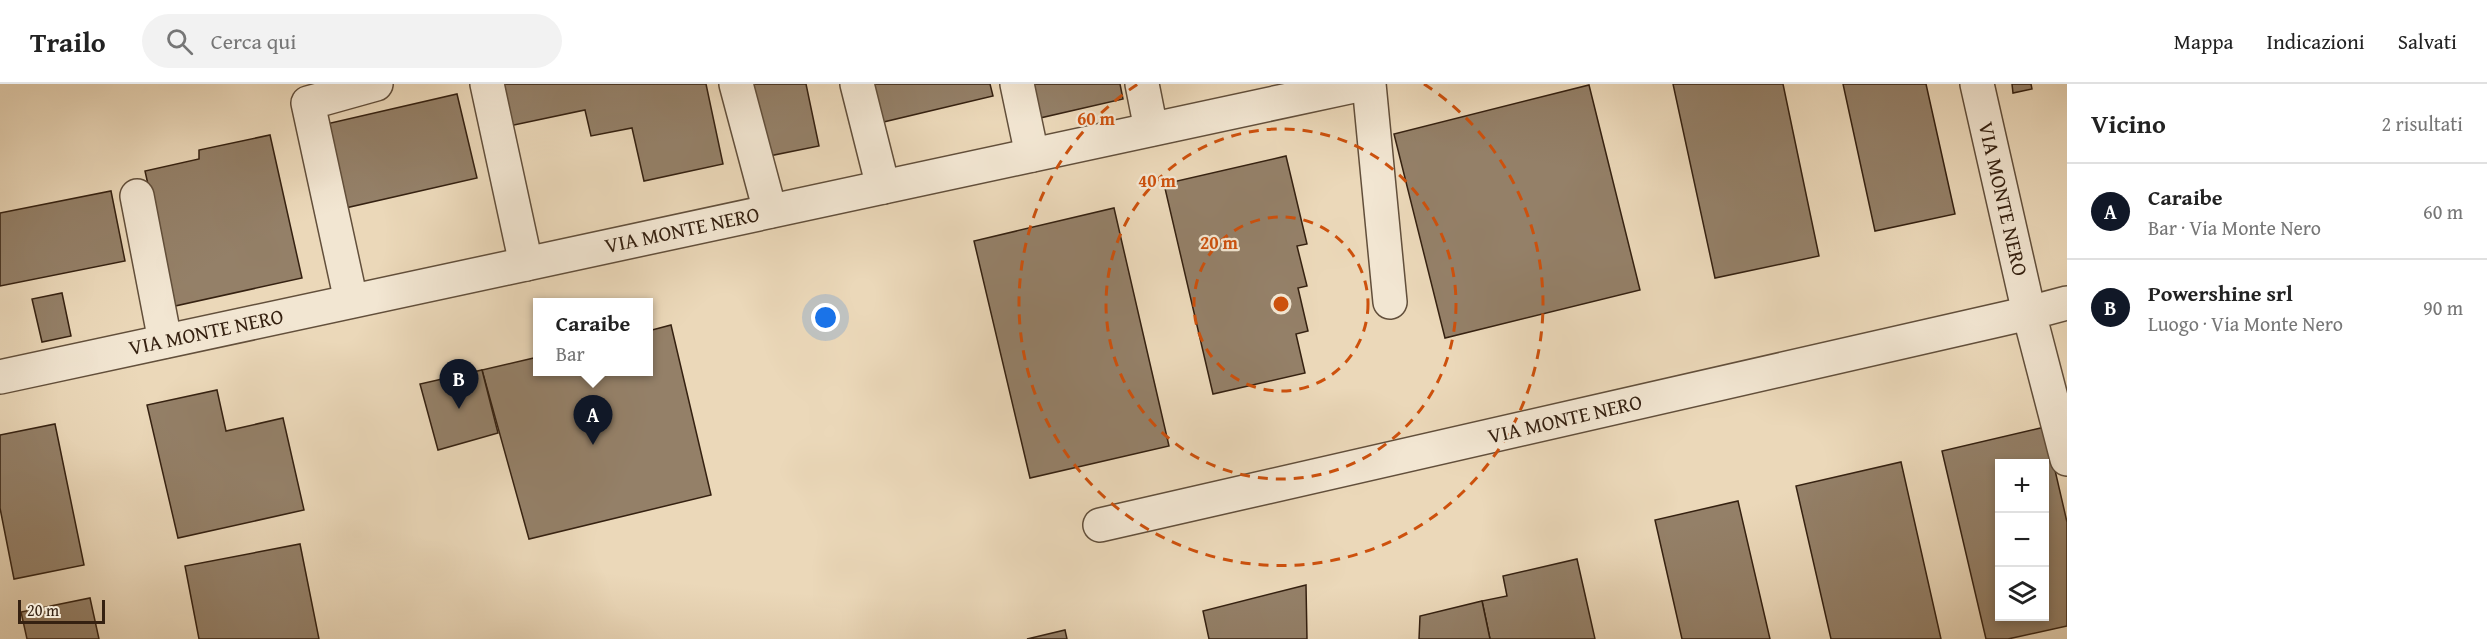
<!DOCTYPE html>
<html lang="it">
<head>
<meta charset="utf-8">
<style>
  :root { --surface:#fff; --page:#f2f2f2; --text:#222; --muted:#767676; --line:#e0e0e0; --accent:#111827 }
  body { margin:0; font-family:"Gentium Book Plus",serif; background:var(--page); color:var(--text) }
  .controls { position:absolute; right:18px; bottom:18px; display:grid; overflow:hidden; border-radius:0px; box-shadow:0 3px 9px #0003 }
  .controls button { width:54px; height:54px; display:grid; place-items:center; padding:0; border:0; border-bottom:2px solid var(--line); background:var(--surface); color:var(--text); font:30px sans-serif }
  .scale { position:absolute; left:18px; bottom:15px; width:87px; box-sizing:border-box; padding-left:6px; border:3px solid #352111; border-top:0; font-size:16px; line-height:21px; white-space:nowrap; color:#352111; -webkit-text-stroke:4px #f2e6d2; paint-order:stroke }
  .you { position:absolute; left:826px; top:234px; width:21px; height:21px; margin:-15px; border:4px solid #fff; border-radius:50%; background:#1a73e8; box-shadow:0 0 0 9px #1a73e833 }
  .badge { display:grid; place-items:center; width:39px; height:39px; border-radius:50%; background:var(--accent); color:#fff; font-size:20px; font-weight:700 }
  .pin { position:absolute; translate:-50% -50px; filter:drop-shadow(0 2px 3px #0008) }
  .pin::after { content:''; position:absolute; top:32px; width:21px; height:18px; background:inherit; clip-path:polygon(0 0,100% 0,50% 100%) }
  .popup { position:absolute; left:533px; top:214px; width:120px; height:78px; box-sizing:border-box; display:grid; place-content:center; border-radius:0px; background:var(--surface); filter:drop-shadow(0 2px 4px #0005); font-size:20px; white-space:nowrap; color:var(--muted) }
  .popup b { font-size:22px; color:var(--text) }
  .popup::after { content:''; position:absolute; left:50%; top:100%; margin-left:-12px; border:12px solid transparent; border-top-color:var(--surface) }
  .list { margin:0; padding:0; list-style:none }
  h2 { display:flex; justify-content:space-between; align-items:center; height:78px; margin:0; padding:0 24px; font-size:26px }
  h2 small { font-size:20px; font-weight:400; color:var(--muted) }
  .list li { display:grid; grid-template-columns:39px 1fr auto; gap:18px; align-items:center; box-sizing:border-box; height:96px; padding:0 24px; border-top:2px solid var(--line) }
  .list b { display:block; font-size:22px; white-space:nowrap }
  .list p { margin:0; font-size:20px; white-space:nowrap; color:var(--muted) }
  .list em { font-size:20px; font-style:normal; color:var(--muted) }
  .icon { flex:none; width:33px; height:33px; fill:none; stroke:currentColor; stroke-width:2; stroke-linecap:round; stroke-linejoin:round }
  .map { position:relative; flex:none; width:2067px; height:555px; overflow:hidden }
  header { display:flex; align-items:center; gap:36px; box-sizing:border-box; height:84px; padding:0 30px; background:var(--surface); border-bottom:2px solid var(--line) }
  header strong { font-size:28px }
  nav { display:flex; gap:33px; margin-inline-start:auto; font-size:21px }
  .search { width:420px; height:54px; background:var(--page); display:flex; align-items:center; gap:15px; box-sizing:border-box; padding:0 21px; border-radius:33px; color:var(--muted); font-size:22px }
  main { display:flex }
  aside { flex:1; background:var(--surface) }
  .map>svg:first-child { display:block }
  .building { fill:#948068; stroke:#352111; stroke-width:1.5; fill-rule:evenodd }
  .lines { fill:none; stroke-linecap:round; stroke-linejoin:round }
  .minor-casing { stroke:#624f3b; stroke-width:36 }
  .minor { stroke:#f2e6d2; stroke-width:33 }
  .ring { fill:none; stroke:#cd510d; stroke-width:3; stroke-dasharray:10 8 }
  .labels { text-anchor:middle; stroke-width:4.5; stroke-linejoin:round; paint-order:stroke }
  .street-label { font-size:21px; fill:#352111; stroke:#f2e6d2 }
  .centre { fill:#cd510d; stroke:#f2e6d2; stroke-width:3 }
  .ring-label { font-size:18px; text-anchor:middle; font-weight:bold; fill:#cd510d; stroke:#f2e6d2; stroke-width:4.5; stroke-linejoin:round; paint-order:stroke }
</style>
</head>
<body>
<header>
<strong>Trailo</strong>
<div class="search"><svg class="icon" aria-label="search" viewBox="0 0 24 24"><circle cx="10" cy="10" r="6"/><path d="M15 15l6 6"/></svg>Cerca qui</div>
<nav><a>Mappa</a><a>Indicazioni</a><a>Salvati</a></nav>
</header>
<main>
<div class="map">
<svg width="2067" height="555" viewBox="0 0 2067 555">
  <rect width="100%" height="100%" fill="#ebd8b9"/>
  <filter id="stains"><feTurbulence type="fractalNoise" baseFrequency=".00333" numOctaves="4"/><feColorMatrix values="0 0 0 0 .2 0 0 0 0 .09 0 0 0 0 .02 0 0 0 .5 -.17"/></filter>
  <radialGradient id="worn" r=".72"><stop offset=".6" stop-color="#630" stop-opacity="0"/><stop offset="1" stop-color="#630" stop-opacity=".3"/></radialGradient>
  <g class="building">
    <polygon points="495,0 706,0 723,80 644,97 632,44 591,52 585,26 504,43"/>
    <polygon points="753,0 806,0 819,62 769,72"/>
    <polygon points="866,0 990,0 993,12 875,40"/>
    <polygon points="1032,0 1120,0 1123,15 1040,34"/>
    <polygon points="1673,0 1783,0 1819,172 1715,194"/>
    <polygon points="1843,0 1926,0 1955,130 1875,147"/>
    <polygon points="2012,0 2031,0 2032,5 2013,9"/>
    <polygon points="1589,1 1640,206 1445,254 1394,50"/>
    <polygon points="457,10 477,94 341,125 322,41"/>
    <polygon points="270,51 302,194 175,222 145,87 199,75 199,66"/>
    <polygon points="1286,72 1307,160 1297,162 1307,202 1298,204 1308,247 1296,250 1305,289 1213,310 1164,100"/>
    <polygon points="111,107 125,177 0,202 0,129"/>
    <polygon points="1114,124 1169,362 1030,394 974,157"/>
    <polygon points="62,209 71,252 42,258 32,215"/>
    <polygon points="671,241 711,411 529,455 482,286 538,273 538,288 648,288 648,247"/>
    <polygon points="482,286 498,349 438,366 420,300"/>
    <polygon points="217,306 226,347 283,334 304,426 178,454 147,321"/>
    <polygon points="55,340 84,481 14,495 0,424 0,351"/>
    <path d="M2045,343L2067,438V542L2008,555H1986L1942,367ZM2000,380H2044V532H2000Z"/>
    <polygon points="1901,378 1941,555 1831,555 1796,402"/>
    <polygon points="1738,417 1770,555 1682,555 1655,436"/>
    <polygon points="300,460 319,555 199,555 185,482"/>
    <polygon points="1577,475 1595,555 1490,555 1482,517 1507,512 1503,492"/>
    <polygon points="1306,501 1307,555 1209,555 1203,527"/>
    <polygon points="90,514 99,555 27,555 21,528"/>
    <polygon points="1482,517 1490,555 1419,555 1420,532"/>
    <polygon points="1065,546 1067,555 1027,555"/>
  </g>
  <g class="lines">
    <g class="minor-casing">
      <g id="minor">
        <polyline points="487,0 526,180"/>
        <polyline points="736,0 770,127"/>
        <polyline points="857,0 883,103"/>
        <polyline points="1017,0 1032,71"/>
        <polyline points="1142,0 1151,45"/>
        <polyline points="1369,0 1390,218"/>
        <polyline points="137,112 165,257"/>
        <polyline points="351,217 308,19 376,0"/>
        <polyline points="2067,219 2029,229 2067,375"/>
        <polyline points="0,293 1363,0"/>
        <polyline points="1100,441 2029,229 1977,0"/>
      </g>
    </g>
    <use href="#minor" class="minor"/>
  </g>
  <g class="ring">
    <circle cx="1281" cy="220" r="87"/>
    <circle cx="1281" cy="220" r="175"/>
    <path d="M1424 0A262 262 0 1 1 1138 0"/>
  </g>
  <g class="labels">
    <g class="street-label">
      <text transform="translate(2003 115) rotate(77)" y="7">VIA MONTE NERO</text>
      <text transform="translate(682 146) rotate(-12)" y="7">VIA MONTE NERO</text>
      <text transform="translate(206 248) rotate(-12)" y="7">VIA MONTE NERO</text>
      <text transform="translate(1565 335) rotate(-13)" y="7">VIA MONTE NERO</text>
    </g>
  </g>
  <circle cx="1281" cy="220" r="9" class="centre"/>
  <g class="ring-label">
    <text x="1096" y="41">60 m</text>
    <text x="1157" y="103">40 m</text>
    <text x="1219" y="165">20 m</text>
  </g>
  <rect width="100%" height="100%" filter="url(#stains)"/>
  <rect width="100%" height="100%" fill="url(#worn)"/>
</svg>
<div class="controls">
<button>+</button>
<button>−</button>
<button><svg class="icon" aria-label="layers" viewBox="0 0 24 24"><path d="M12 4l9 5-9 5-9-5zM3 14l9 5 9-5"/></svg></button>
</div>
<div class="scale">20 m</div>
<div class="you"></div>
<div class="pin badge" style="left:593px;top:361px">A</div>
<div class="popup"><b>Caraibe</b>Bar</div>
<div class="pin badge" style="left:459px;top:325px">B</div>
</div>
<aside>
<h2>Vicino<small>2 risultati</small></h2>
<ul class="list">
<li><span class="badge">A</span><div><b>Caraibe</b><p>Bar · Via Monte Nero</p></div><em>60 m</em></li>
<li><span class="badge">B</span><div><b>Powershine srl</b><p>Luogo · Via Monte Nero</p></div><em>90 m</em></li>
</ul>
</aside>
</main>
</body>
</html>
